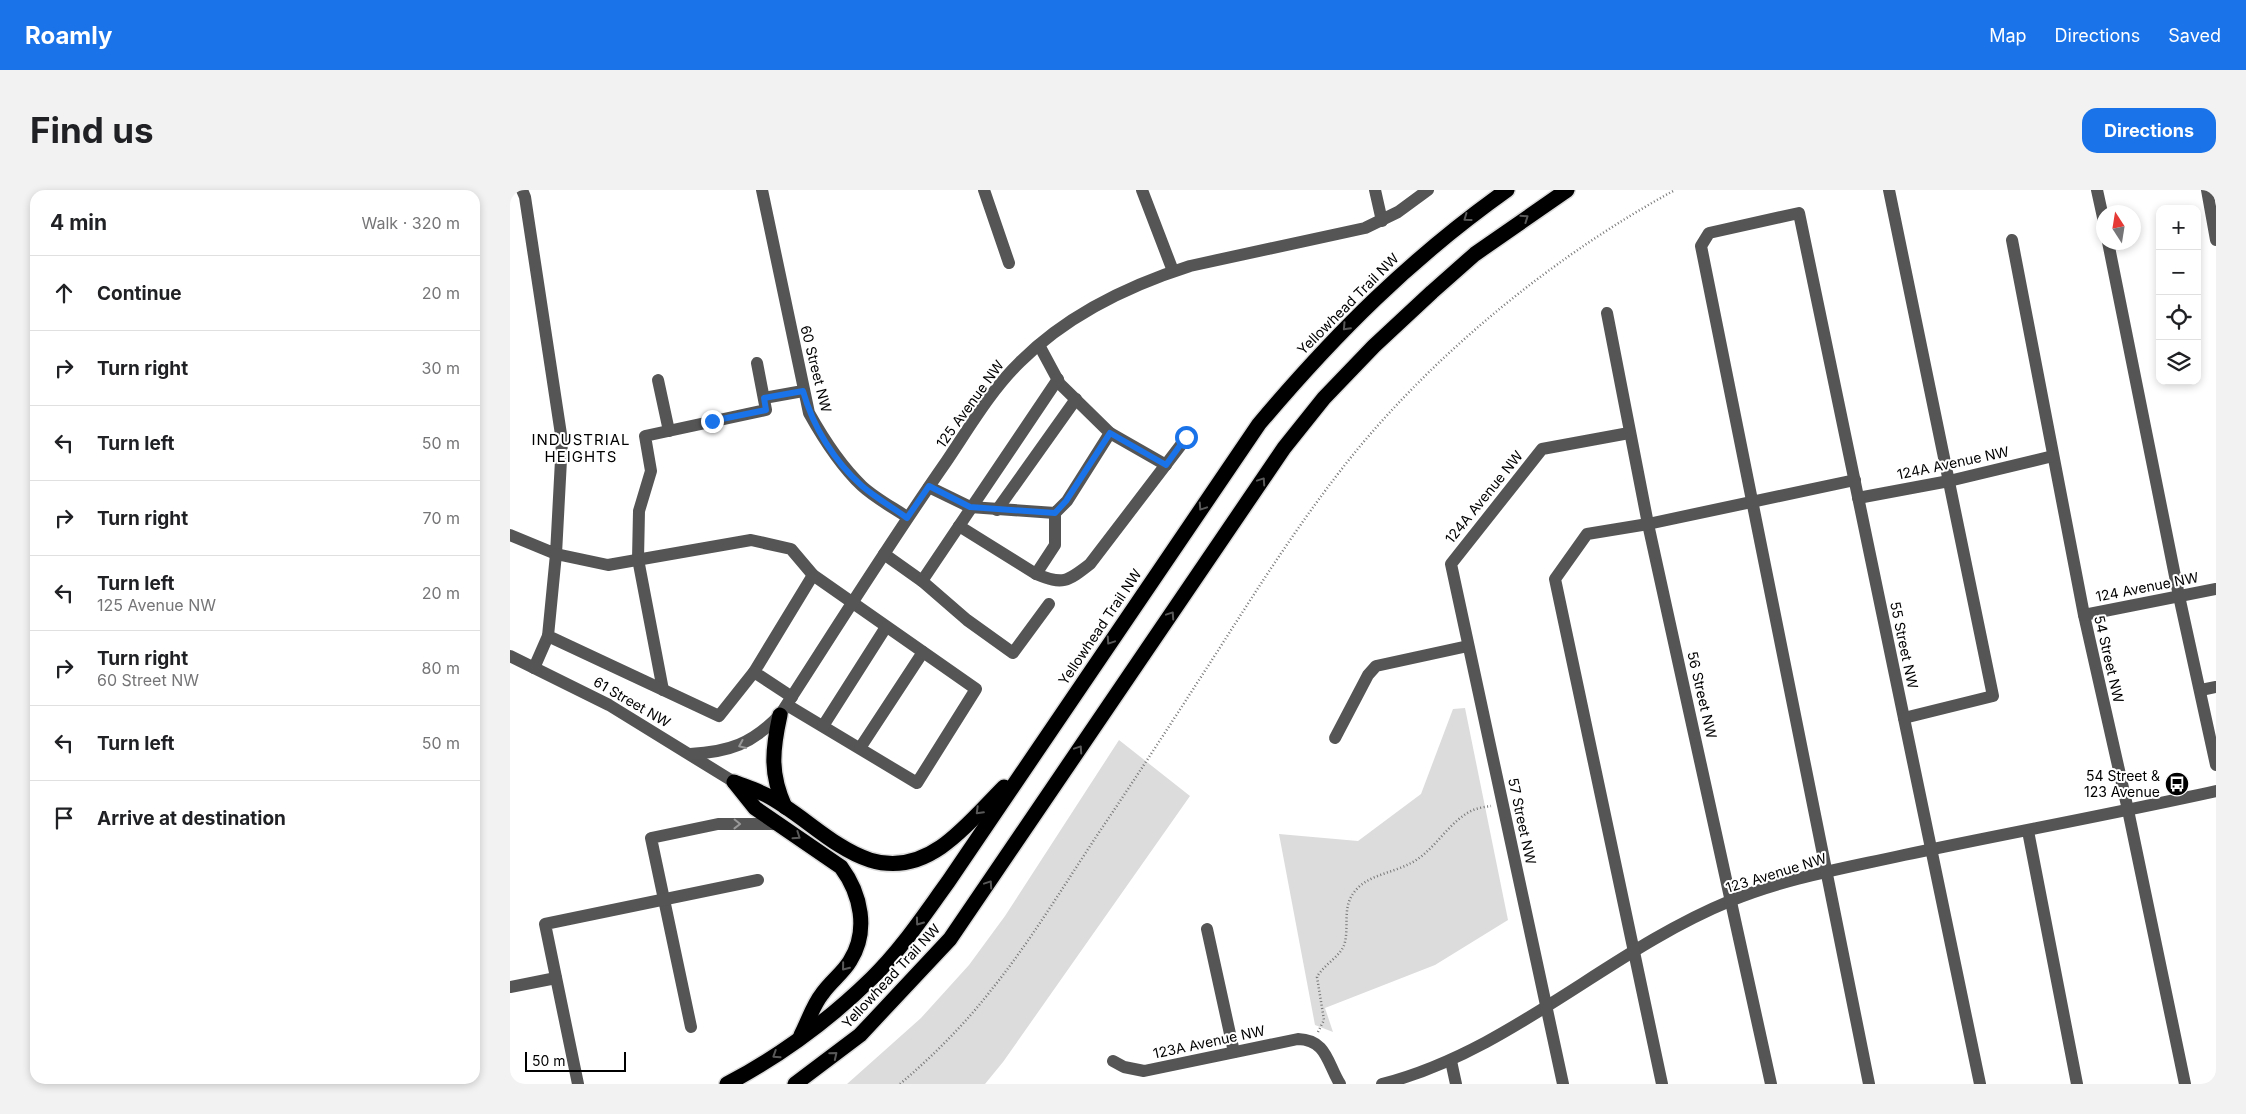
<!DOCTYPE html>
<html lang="en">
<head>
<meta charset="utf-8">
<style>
  :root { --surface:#fff; --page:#f2f2f2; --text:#202124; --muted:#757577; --line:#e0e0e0; --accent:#1a73e8 }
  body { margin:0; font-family:Inter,sans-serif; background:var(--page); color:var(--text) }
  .controls { position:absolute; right:15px; top:15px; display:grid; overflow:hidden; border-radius:10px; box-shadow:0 2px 8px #0003 }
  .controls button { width:45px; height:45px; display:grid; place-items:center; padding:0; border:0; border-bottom:1px solid var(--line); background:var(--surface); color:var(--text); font:25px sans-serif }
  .compass { position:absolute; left:1586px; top:15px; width:45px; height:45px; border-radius:50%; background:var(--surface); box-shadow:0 2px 8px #0003; rotate:348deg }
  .scale { position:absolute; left:15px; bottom:12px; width:101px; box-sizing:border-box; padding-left:5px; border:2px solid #000; border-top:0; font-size:14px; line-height:18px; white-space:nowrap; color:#000; -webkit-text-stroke:4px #fff; paint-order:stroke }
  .stop { position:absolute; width:15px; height:15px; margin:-11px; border:4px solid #1a73e8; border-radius:50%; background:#fff }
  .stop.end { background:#1a73e8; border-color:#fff; box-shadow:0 1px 5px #0008 }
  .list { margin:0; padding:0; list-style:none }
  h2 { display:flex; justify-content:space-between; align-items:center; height:65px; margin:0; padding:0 20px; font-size:21px }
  h2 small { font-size:16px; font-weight:400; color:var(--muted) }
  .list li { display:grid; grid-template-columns:32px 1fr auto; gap:15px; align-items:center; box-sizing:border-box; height:75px; padding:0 20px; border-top:1px solid var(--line) }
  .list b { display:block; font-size:19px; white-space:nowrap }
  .list p { margin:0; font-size:16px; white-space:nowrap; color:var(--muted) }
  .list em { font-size:16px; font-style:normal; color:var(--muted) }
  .icon { flex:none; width:28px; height:28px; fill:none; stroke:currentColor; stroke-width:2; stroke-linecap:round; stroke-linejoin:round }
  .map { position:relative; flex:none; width:1706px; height:894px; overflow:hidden; border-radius:15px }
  header { display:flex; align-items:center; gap:30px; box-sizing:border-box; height:70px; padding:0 25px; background:var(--accent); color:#fff }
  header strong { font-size:24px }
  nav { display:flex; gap:28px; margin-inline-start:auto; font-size:18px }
  .intro { display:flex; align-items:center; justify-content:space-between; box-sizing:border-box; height:120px; padding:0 30px }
  h1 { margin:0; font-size:35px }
  .button { padding:12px 22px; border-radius:15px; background:var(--accent); color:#fff; font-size:18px; font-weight:700 }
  main { display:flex; gap:30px; padding:0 30px }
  aside { flex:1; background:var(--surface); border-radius:15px; box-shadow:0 2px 8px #0003 }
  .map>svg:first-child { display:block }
  .green { fill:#dcdcdc }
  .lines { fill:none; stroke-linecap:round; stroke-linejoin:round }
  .highway-casing { stroke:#dbdbdb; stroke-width:18 }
  .path { stroke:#777; stroke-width:2.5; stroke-dasharray:1 2.5; stroke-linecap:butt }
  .minor { stroke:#555; stroke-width:12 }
  .highway { stroke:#000; stroke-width:15 }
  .oneway { stroke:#595959 }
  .oneway2 { stroke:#999 }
  .route { stroke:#1a73e8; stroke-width:6 }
  .labels { text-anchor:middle; stroke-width:4; stroke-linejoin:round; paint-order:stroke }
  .street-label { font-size:14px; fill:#000; stroke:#fff }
  .poi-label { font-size:14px; fill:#000; stroke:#fff; text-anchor:end }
  .neighbourhood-label { font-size:15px; letter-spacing:1px; fill:#000; stroke:#fff }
</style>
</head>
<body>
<header>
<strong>Roamly</strong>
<nav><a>Map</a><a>Directions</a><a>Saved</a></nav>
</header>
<div class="intro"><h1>Find us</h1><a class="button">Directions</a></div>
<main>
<aside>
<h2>4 min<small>Walk · 320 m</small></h2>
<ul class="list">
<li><svg class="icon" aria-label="ahead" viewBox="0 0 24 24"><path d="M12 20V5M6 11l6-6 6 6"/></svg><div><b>Continue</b></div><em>20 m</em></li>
<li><svg class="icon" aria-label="right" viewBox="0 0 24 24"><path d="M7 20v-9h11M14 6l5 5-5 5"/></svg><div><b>Turn right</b></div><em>30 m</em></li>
<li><svg class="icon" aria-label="left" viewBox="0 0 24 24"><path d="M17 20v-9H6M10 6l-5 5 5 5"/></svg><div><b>Turn left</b></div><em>50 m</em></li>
<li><svg class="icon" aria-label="right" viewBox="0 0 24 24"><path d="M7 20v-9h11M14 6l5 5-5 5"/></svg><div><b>Turn right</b></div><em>70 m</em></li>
<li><svg class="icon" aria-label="left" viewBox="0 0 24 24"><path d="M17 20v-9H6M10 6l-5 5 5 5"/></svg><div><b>Turn left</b><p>125 Avenue NW</p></div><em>20 m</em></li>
<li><svg class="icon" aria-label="right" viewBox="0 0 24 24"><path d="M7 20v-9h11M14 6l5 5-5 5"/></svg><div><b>Turn right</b><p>60 Street NW</p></div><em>80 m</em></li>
<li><svg class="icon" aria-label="left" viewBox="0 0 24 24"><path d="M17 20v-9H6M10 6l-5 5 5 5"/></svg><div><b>Turn left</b></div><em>50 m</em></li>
<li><svg class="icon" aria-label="arrive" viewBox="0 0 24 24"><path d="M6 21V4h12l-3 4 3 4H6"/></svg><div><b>Arrive at destination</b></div></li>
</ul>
</aside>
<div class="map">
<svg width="1706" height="894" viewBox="0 0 1706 894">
  <rect width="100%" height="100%" fill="#fff"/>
  <g class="green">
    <polygon points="955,518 998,730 925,775 815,818 823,842 805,835 769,644 848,651 911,604 943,519"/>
    <polygon points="609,550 680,606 493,872 475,894 337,894 411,828 459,775 495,726"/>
  </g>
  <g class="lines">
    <g class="highway-casing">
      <g id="highway">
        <path d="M270,525C262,561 260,584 275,617"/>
        <path d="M224,592C234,596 246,600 256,605C312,634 360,706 431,657C454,641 474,617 494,597"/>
        <path d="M225,593L245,618L331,677C351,704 359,741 340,771C333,783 320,792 312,804C303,815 298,832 291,845"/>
        <path d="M217,894C270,866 319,830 362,788C391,760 414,725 438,692L749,234C826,143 900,69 997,0"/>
        <polyline points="285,894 350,845 440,749 774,258 814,208 864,156 922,102 965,64 1057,0"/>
      </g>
    </g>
    <g class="path">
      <path d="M808,842L814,830L807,787C814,774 832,766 835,752C839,734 832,717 845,701C858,685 882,683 899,674C923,663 936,635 959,622C966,618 974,617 981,616"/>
      <path d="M390,894C424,865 455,834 482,799C523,748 557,690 594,635C633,577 671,518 709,459C751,393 793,327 842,266C927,161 1047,64 1165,0"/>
    </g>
    <g class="minor">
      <path d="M252,0L299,223C314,250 330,275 352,296C365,308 382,317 397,327"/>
      <polyline points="474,0 499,73"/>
      <polyline points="632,0 663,81"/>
      <polyline points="865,0 872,31"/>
      <polyline points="1379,0 1483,506 1394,528"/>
      <polyline points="1587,0 1594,32"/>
      <polyline points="1697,0 1706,50"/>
      <polyline points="1502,50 1574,425 1618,620 1675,894"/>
      <polyline points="1598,52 1669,406 1706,575"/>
      <polyline points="1097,123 1138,334 1261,894"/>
      <polyline points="148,190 159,241"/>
      <polyline points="254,208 293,201"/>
      <polyline points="600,243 656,275"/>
      <polyline points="419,297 460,317 545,323 557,311 600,243 550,194 529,155"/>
      <polyline points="1348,308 1439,291 1543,266"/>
      <polyline points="487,320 566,209"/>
      <polyline points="449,336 526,384 545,355 545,323"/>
      <polyline points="0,345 46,364 52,251 15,7 12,0"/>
      <polyline points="374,364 412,391 548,189"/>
      <path d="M526,384C553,395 557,392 580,374L677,247"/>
      <polyline points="412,391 457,430 503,463 539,414"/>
      <polyline points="1574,425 1706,399"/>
      <polyline points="0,466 99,515 224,592"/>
      <polyline points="24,478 38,446"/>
      <polyline points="244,482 303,385"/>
      <polyline points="153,500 128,369 129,321 141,281 135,246 256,220 247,173"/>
      <polyline points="1691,500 1706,497"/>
      <polyline points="277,515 407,593 466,499 303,385 281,359 241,350 98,375 46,364 38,446 209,526 244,482 282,507"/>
      <polyline points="313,536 376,437"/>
      <polyline points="825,548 858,485 866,476 958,456"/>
      <polyline points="350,558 413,462"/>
      <path d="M180,564C219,562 242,554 270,525C325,440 378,355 436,272C459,238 481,200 510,172C557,125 617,96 680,76L855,38L888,22L918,0"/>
      <polyline points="1518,641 1567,894"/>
      <polyline points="697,739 724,862"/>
      <polyline points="0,797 46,788"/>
      <polyline points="181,837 141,648 208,634 270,634"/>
      <path d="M603,871L614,877L634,881L788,849C817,850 817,873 830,894"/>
      <polyline points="941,871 946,894"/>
      <polyline points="68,894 35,734 248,690"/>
      <path d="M872,894C1001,861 1098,761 1220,711C1275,688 1336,678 1394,665C1498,643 1602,624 1706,601"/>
      <polyline points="1053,894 941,374 1032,259 1119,243"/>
      <polyline points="1152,894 1045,389 1077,344 1138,334 1345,290"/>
      <polyline points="1359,894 1191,56 1199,43 1289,23 1470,894"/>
    </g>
    <use href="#highway" class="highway"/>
  </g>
  <defs><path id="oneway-chevron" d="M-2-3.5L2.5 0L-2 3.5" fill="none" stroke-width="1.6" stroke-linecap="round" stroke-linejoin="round" transform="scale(1.25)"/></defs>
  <g class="oneway">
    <use href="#oneway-chevron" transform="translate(957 28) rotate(144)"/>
    <use href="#oneway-chevron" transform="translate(1015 28) rotate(-35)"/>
    <use href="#oneway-chevron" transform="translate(836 137) rotate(133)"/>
    <use href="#oneway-chevron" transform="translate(752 291) rotate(-56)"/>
    <use href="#oneway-chevron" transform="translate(692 317) rotate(124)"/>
    <use href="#oneway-chevron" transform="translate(661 425) rotate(-56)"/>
    <use href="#oneway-chevron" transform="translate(600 451) rotate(124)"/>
    <use href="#oneway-chevron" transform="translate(569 559) rotate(-56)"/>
    <use href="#oneway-chevron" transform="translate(469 621) rotate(135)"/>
    <use href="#oneway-chevron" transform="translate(287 646) rotate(34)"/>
    <use href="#oneway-chevron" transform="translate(479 694) rotate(-56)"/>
    <use href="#oneway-chevron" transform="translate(409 732) rotate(126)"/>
    <use href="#oneway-chevron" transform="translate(335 777) rotate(129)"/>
    <use href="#oneway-chevron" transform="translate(266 865) rotate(147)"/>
    <use href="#oneway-chevron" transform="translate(324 865) rotate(-39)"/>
  </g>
  <g class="oneway2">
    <use href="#oneway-chevron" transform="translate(232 555) rotate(156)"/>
    <use href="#oneway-chevron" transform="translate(227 634) rotate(1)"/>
  </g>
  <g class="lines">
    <path class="route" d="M202,231L256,220L254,208L293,201C303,237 324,271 352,296C366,308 382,317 397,328L419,296L460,317L545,323L556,311L600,243L656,275L676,247"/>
  </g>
  <defs>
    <g id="bus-disc" transform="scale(1.25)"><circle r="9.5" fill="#000" stroke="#fff"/><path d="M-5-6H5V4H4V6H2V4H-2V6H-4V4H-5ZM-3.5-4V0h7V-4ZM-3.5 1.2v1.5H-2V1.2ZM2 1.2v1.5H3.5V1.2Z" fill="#fff"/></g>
  </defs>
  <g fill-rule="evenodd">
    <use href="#bus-disc" x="1667" y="594"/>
  </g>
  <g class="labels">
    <g class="street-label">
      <text transform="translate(838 114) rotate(-45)" y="5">Yellowhead Trail NW</text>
      <text transform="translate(306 179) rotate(76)" y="5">60 Street NW</text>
      <text transform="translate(460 214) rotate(-54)" y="5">125 Avenue NW</text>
      <text transform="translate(1443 273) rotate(-12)" y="5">124A Avenue NW</text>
      <text transform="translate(974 307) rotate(-51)" y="5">124A Avenue NW</text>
      <text transform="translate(1637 397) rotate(-11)" y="5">124 Avenue NW</text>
      <text transform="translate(590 437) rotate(-56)" y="5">Yellowhead Trail NW</text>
      <text transform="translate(1394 455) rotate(78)" y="5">55 Street NW</text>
      <text transform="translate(1599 469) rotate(77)" y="5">54 Street NW</text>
      <text transform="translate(1192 505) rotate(77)" y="5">56 Street NW</text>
      <text transform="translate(122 512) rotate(30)" y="5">61 Street NW</text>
      <text transform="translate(1012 631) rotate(78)" y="5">57 Street NW</text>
      <text transform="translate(1266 683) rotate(-17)" y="5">123 Avenue NW</text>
      <text transform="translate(381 786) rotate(-47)" y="5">Yellowhead Trail NW</text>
      <text transform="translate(699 852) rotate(-12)" y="5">123A Avenue NW</text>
    </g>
    <g class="poi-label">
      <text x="1650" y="591">54 Street &amp;<tspan x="1650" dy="16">123 Avenue</tspan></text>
    </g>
    <g class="neighbourhood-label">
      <text x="71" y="255">INDUSTRIAL<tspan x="71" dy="17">HEIGHTS</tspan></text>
    </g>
  </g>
</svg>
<div class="controls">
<button>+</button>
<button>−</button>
<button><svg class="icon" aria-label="locate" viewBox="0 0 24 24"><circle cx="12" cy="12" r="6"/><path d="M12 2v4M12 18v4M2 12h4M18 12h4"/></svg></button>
<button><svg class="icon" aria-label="layers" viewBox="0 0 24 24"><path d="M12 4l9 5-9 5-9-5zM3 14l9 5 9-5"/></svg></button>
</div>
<svg class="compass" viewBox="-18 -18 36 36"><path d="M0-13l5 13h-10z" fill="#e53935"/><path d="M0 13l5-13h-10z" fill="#757577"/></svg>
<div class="scale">50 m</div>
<div class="stop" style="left:676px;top:247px"></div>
<div class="stop end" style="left:202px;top:231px"></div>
</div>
</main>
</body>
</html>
